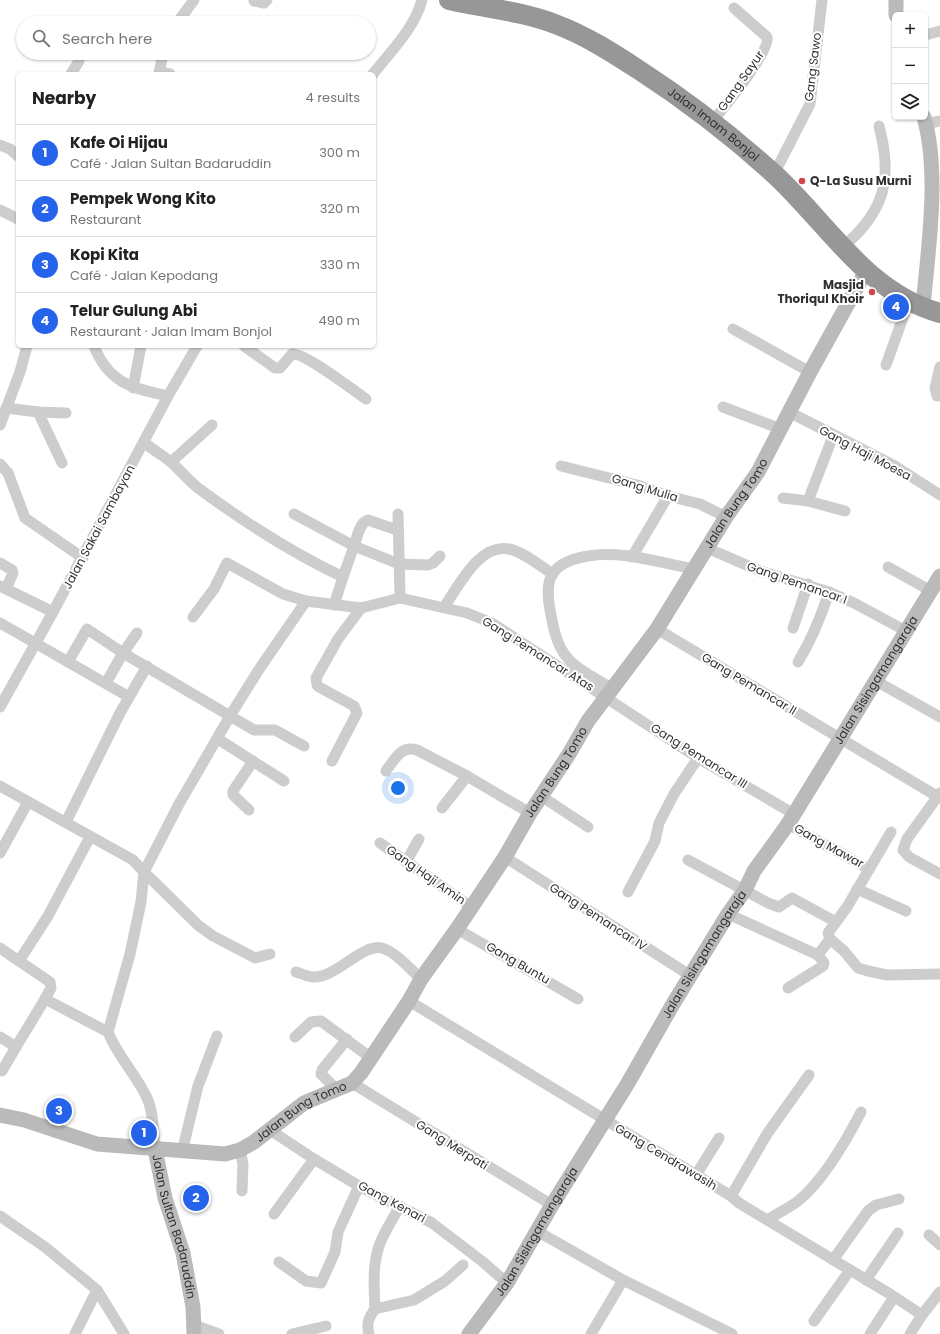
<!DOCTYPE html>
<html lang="en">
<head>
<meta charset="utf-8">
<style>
  :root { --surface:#fff; --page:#f6f6f6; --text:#222; --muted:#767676; --line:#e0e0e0; --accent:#2563eb }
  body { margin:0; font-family:Poppins,sans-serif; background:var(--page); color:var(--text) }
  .controls { position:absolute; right:12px; top:12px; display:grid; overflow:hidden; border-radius:6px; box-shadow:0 1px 3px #0004 }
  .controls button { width:36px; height:36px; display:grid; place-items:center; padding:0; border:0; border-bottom:1px solid var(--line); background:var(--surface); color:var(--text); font:20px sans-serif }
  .you { position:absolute; left:398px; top:788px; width:14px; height:14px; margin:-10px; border:3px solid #fff; border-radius:50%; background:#1a73e8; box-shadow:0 0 0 6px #1a73e833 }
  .badge { display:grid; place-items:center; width:26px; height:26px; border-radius:50%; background:var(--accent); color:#fff; font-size:13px; font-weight:700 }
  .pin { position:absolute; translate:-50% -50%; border:2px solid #fff; box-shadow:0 1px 4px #0006 }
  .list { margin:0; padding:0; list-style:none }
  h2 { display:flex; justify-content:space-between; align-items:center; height:52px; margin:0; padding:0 16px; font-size:17px }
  h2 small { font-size:13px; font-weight:400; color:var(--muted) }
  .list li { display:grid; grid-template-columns:26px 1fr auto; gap:12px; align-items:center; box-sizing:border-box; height:56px; padding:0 16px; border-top:1px solid var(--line) }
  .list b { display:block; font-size:15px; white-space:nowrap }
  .list p { margin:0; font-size:13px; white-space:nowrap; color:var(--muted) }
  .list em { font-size:13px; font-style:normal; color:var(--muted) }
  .icon { flex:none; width:22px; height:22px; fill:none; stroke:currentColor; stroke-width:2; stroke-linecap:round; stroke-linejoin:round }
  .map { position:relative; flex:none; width:940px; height:1334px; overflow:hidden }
  .search { position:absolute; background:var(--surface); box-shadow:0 1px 3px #0004; left:16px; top:16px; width:360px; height:44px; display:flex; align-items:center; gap:10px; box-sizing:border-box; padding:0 14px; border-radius:22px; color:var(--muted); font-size:15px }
  .panel { position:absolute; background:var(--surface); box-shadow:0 1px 3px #0004; left:16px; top:72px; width:360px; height:276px; border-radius:6px }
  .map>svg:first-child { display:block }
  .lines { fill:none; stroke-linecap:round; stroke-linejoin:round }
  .street { stroke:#cdcdcd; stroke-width:11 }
  .secondary { stroke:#bababa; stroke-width:15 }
  .highway { stroke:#979797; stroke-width:20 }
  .poi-dot { fill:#cf494c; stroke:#fff; stroke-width:1.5 }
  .labels { text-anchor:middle; stroke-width:4; stroke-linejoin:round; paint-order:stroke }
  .street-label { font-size:12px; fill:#303030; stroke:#fff }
  .poi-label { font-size:12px; font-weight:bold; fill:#303030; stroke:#fff; text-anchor:start }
</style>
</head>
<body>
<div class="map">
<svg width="940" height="1334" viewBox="0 0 940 1334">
  <rect width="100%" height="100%" fill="#fff"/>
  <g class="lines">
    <g class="street">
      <polyline points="254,1 264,3 267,0"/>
      <polyline points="177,23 194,0"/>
      <polyline points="925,35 940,31"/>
      <polyline points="159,72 170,74"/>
      <polyline points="71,74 79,61"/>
      <polyline points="159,74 163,53"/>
      <path d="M373,74C391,51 414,29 422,0"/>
      <path d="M713,121C723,108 771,51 767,37L734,8"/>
      <polyline points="926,124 940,121"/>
      <polyline points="0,145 10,149 18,156"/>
      <polyline points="774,174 810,104 822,0"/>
      <polyline points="0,210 18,219"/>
      <path d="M843,247C885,211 893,179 879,126"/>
      <polyline points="733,329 810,372"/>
      <path d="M94,346C109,384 133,388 168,396"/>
      <path d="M244,346L275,368H280L292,354C304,352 353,390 366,399"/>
      <polyline points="886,365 909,301"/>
      <polyline points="133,388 141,346"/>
      <polyline points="937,396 935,388 940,367"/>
      <polyline points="723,407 781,429"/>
      <polyline points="6,408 38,412 66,413"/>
      <polyline points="38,412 62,463"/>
      <polyline points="789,412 895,466 940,495"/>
      <polyline points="0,425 20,372 27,346"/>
      <polyline points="833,436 808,501 845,511"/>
      <path d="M145,443C153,450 164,456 172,463C181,471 188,480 198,488C244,522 292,553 343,577L334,605"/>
      <polyline points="171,462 212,425"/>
      <polyline points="0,464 8,473 25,518 83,558"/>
      <polyline points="561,466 637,485 668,496 700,504 726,517"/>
      <polyline points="783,498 808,501"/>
      <polyline points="294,514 354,546 343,577"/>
      <path d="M397,530L368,520C359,523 357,538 354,546L399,564L428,565L433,563L440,556"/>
      <polyline points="707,548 760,571 829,592 854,603 906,631"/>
      <polyline points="632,557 668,496"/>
      <polyline points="0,563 12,570 13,573 6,589"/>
      <polyline points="888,567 931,591"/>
      <polyline points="0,586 53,612"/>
      <polyline points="400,598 467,613 492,623 698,758 794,814"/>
      <path d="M444,607C459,586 479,543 509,549C524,552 540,566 553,574"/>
      <polyline points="193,617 214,589 227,563 283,594 306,601"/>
      <polyline points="0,623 124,694"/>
      <polyline points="793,628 808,584"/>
      <polyline points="657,629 940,798"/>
      <polyline points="68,662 87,629 123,653 137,633"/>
      <path d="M798,662C812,639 821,617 829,592"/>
      <polyline points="876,681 940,717"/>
      <polyline points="106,683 123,653 254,730 275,730 304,746"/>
      <path d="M611,688C599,680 581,672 570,661C559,649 555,636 552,620C544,584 545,563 588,556C623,550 659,563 694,569"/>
      <polyline points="0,707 53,612 168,396 197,346"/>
      <polyline points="218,739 284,781"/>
      <polyline points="332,761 357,713 354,706 319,687 317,685 316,678 338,639 361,608"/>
      <path d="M386,771C395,759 401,745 417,750L467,776L530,813"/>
      <path d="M0,786L133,860L144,872L141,902L130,954L108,1032C117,1055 134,1072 145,1094C154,1110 153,1131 155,1149"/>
      <polyline points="940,793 907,839 903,850 909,857 940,874"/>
      <polyline points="541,796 588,827"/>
      <polyline points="442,808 467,776"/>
      <polyline points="249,810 233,795 233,791 253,761"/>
      <polyline points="66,822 120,713 147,666"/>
      <polyline points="788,824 869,869"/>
      <polyline points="380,843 471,907"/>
      <polyline points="0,853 28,802"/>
      <polyline points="505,857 691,976"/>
      <polyline points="688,860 768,903 779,907 792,898 836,922"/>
      <polyline points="406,862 419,839"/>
      <polyline points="857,889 906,911"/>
      <polyline points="628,892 655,841 659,823 674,794 698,758"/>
      <polyline points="728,914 818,955"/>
      <polyline points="457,929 578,999"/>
      <polyline points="830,939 844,951 858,968 868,971 887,975 940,974"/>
      <polyline points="0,948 50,982 51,988 45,999"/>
      <polyline points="270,954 255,958 213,936 199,926 144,872 179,804 230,716 258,671 306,601 361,608 400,598 398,514"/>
      <polyline points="818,955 830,939 828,933 847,907 891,832"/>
      <polyline points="19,961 48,916 90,837"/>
      <path d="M296,972C302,974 309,977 314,977C337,977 363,943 382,948C396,952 410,969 421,979"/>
      <polyline points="788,988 823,966 824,963 818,955"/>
      <polyline points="409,1001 731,1196 739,1203 890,1294 922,1315"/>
      <polyline points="0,1037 16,1047 45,999 108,1032"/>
      <polyline points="295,1037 311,1022 321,1021 371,1058"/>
      <polyline points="2,1071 16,1047"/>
      <polyline points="352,1083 552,1205"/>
      <polyline points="337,1090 321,1074 322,1070 347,1039"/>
      <polyline points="270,1130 314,1159 359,1186 432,1223 483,1262 507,1283"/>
      <polyline points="240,1150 243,1164 242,1191"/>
      <polyline points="182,1152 198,1086 217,1036"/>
      <polyline points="696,1175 719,1138"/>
      <polyline points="731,1196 767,1134 809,1075"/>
      <polyline points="274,1214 314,1159"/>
      <polyline points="0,1216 45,1247 97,1290 124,1334"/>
      <path d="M769,1219C778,1213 789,1208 798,1201C822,1182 847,1139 861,1112"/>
      <polyline points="537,1231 623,1280 732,1334"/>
      <polyline points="929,1235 940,1245"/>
      <polyline points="833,1260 868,1211 876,1205 899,1199"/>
      <polyline points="279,1262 306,1281 321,1283 335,1252 338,1232 359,1186"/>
      <polyline points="866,1280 898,1233"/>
      <path d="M375,1309C374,1287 372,1261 381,1241C386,1229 394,1217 400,1206"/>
      <polyline points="814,1321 850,1270"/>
      <polyline points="194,1325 219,1334"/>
      <polyline points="75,1334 97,1290"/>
      <polyline points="292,1334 326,1326"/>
      <path d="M369,1334C366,1324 369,1317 375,1309L414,1300L445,1281L463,1265"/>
      <polyline points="591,1334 623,1280"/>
      <polyline points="870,1334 894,1297"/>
      <polyline points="910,1334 922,1315 940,1292"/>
    </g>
    <g class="secondary">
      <polyline points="896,0 896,15"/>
      <path d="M923,307C928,249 940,174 924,117"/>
      <path id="s1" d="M0,1115L24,1120L97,1144L225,1154L240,1150L254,1142L304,1103L352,1083L361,1073L409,1001L421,979L457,929L505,857L530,813L569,754L588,721L657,629L726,517L758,472L810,372L866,271"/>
      <path id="s2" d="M155,1149L165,1198L183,1253L193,1307L194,1334"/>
      <path id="s3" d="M469,1334L507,1283L552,1205L628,1083L673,1004L728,914L745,890L754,871L788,824L940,576"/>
    </g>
    <path class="highway" id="s4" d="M449,0C484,8 521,11 555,24C585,35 613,53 639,70C687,101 731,135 773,173C827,222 866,293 940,313"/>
  </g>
  <g class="poi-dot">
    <circle cx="802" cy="181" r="4"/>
    <circle cx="872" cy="292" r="4"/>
  </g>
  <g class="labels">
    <g class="street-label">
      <text transform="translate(813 67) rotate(-83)" y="4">Gang Sawo</text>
      <text transform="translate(741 81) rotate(-55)" y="4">Gang Sayur</text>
      <text dy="4" stroke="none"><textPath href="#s4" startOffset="297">Jalan Imam Bonjol</textPath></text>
      <text transform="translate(865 453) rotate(28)" y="4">Gang Haji Moesa</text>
      <text transform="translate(645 488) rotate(17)" y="4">Gang Mulia</text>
      <text dy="4" stroke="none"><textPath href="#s1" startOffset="1073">Jalan Bung Tomo</textPath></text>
      <text transform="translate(99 527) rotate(-62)" y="4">Jalan Sakai Sambayan</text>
      <text transform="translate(797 583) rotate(19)" y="4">Gang Pemancar I</text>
      <text transform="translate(538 654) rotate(32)" y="4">Gang Pemancar Atas</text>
      <text dy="4" stroke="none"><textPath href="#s3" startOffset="771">Jalan Sisingamangaraja</textPath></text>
      <text transform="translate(749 684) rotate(31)" y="4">Gang Pemancar II</text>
      <text transform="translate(699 756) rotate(32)" y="4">Gang Pemancar III</text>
      <text dy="4" stroke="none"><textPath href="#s1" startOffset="749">Jalan Bung Tomo</textPath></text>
      <text transform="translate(829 846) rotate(29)" y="4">Gang Mawar</text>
      <text transform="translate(426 875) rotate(35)" y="4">Gang Haji Amin</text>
      <text transform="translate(598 917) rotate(33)" y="4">Gang Pemancar IV</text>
      <text dy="4" stroke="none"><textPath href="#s3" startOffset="447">Jalan Sisingamangaraja</textPath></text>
      <text transform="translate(518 963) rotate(30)" y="4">Gang Buntu</text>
      <text dy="4" stroke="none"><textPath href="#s1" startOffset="318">Jalan Bung Tomo</textPath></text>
      <text transform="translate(452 1145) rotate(32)" y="4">Gang Merpati</text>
      <text transform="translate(666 1157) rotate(31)" y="4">Gang Cendrawasih</text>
      <text transform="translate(392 1202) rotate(28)" y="4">Gang Kenari</text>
      <text dy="4" stroke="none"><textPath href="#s2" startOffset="80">Jalan Sultan Badaruddin</textPath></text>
      <text dy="4" stroke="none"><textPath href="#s3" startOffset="123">Jalan Sisingamangaraja</textPath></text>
    </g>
    <g class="poi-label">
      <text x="810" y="185">Q-La Susu Murni</text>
      <text x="864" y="289" text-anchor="end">Masjid<tspan x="864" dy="14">Thoriqul Khoir</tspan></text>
    </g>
  </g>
</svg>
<div class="controls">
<button>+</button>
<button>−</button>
<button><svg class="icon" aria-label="layers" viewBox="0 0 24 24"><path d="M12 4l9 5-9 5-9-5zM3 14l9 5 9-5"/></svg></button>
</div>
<div class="you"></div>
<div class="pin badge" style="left:144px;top:1133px">1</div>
<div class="pin badge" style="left:196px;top:1198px">2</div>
<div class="pin badge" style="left:59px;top:1111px">3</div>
<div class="pin badge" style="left:896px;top:307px">4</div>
<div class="search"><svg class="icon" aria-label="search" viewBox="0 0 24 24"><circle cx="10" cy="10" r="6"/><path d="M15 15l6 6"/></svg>Search here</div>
<section class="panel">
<h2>Nearby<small>4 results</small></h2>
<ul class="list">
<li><span class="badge">1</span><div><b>Kafe Oi Hijau</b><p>Café · Jalan Sultan Badaruddin</p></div><em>300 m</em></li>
<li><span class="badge">2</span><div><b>Pempek Wong Kito</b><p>Restaurant</p></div><em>320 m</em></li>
<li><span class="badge">3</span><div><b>Kopi Kita</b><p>Café · Jalan Kepodang</p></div><em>330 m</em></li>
<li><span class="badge">4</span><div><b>Telur Gulung Abi</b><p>Restaurant · Jalan Imam Bonjol</p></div><em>490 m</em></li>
</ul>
</section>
</div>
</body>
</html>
